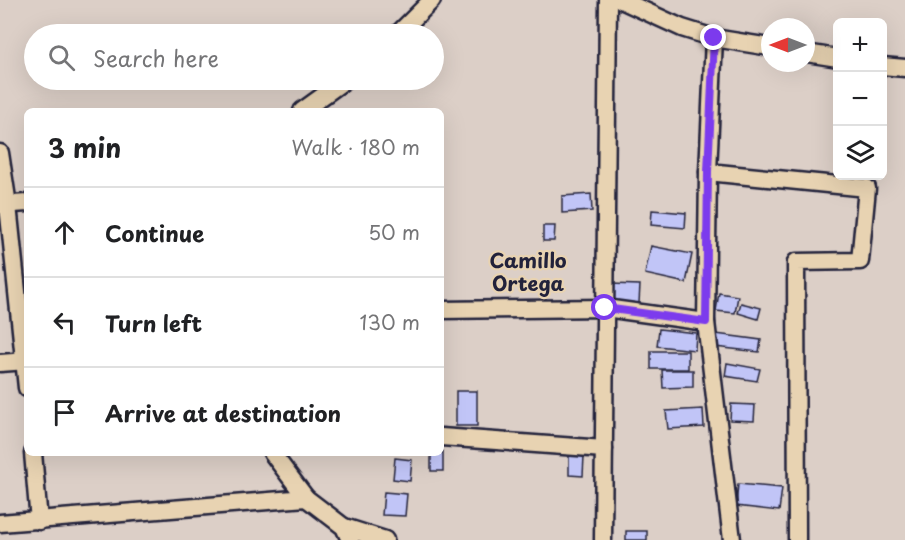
<!DOCTYPE html>
<html lang="en">
<head>
<meta charset="utf-8">
<style>
  :root { --surface:#fff; --page:#f2f2f2; --text:#202124; --muted:#757577; --line:#e0e0e0 }
  body { margin:0; font-family:"Playpen Sans",sans-serif; background:var(--page); color:var(--text) }
  .controls { position:absolute; right:18px; top:18px; display:grid; overflow:hidden; border-radius:9px; box-shadow:0 6px 24px #0002 }
  .controls button { width:54px; height:54px; display:grid; place-items:center; padding:0; border:0; border-bottom:2px solid var(--line); background:var(--surface); color:var(--text); font:30px sans-serif }
  .compass { position:absolute; left:761px; top:18px; width:54px; height:54px; border-radius:50%; background:var(--surface); box-shadow:0 6px 24px #0002; rotate:270deg }
  .stop { position:absolute; width:18px; height:18px; margin:-14px; border:4px solid #7c3aed; border-radius:50%; background:#fff }
  .stop.end { background:#7c3aed; border-color:#fff; box-shadow:0 2px 6px #0008 }
  .list { margin:0; padding:0; list-style:none }
  h2 { display:flex; justify-content:space-between; align-items:center; height:78px; margin:0; padding:0 24px; font-size:26px }
  h2 small { font-size:20px; font-weight:400; color:var(--muted) }
  .list li { display:grid; grid-template-columns:39px 1fr auto; gap:18px; align-items:center; box-sizing:border-box; height:90px; padding:0 24px; border-top:2px solid var(--line) }
  .list b { display:block; font-size:22px; white-space:nowrap }
  .list em { font-size:20px; font-style:normal; color:var(--muted) }
  .icon { flex:none; width:33px; height:33px; fill:none; stroke:currentColor; stroke-width:2; stroke-linecap:round; stroke-linejoin:round }
  .map { position:relative; flex:none; width:905px; height:540px; overflow:hidden }
  .search { position:absolute; background:var(--surface); box-shadow:0 6px 24px #0002; left:24px; top:24px; width:420px; height:66px; display:flex; align-items:center; gap:15px; box-sizing:border-box; padding:0 21px; border-radius:33px; color:var(--muted); font-size:22px }
  .panel { position:absolute; background:var(--surface); box-shadow:0 6px 24px #0002; left:24px; top:108px; width:420px; height:348px; border-radius:9px }
  .map>svg:first-child { display:block }
  .building { fill:#c1c5f7; stroke:#22223b; stroke-width:1.5 }
  .lines { fill:none; stroke-linecap:round; stroke-linejoin:round }
  .minor-casing { stroke:#22223b; stroke-width:21 }
  .minor { stroke:#e8d3b2; stroke-width:16 }
  .route { stroke:#7c3aed; stroke-width:8 }
  .labels { text-anchor:middle; stroke-width:4.5; stroke-linejoin:round; paint-order:stroke }
  .neighbourhood-label { font-size:20px; font-weight:bold; fill:#22223b; stroke:#e8d3b2 }
</style>
</head>
<body>
<div class="map">
<svg width="905" height="540" viewBox="0 0 905 540">
  <rect width="100%" height="100%" fill="#dccfc7"/>
  <filter id="ink" filterUnits="userSpaceOnUse"><feTurbulence type="fractalNoise" baseFrequency=".0167" numOctaves="2"/><feDisplacementMap in="SourceGraphic" scale="12" xChannelSelector="R" yChannelSelector="G"/><feConvolveMatrix kernelMatrix="1 2 1 2 8 2 1 2 1" color-interpolation-filters="sRGB"/></filter>
  <g filter="url(#ink)">
    <g class="building">
      <polygon points="591,194 592,211 562,213 562,196"/>
      <polygon points="652,210 686,213 685,228 651,225"/>
      <polygon points="543,226 555,226 554,241 543,241"/>
      <polygon points="651,246 692,254 686,283 645,274"/>
      <polygon points="610,284 640,285 639,303 610,303"/>
      <polygon points="719,293 738,296 735,313 716,311"/>
      <polygon points="741,303 761,308 758,319 738,313"/>
      <polygon points="659,329 696,333 695,350 657,346"/>
      <polygon points="716,334 761,340 759,352 715,347"/>
      <rect x="651" y="351" width="37" height="18"/>
      <polygon points="727,363 760,369 757,381 725,376"/>
      <polygon points="662,370 693,370 693,387 663,388"/>
      <rect x="456" y="391" width="21" height="35"/>
      <polygon points="731,404 755,405 754,421 730,420"/>
      <polygon points="703,409 704,427 668,429 666,411"/>
      <polygon points="441,451 443,451 443,471 431,471 431,453 441,453"/>
      <polygon points="569,456 584,456 583,476 569,475"/>
      <polygon points="395,458 412,460 410,481 393,479"/>
      <polygon points="738,484 782,488 779,511 736,506"/>
      <polygon points="384,492 407,494 405,516 382,515"/>
      <rect x="626" y="531" width="21" height="9"/>
    </g>
    <g class="lines">
      <g class="minor-casing">
        <g id="minor">
          <polyline points="621,0 682,28 714,38 770,47"/>
          <polyline points="398,34 432,0"/>
          <polyline points="714,38 708,172 706,322 732,540"/>
          <polyline points="806,53 838,58"/>
          <polyline points="882,66 905,68"/>
          <polyline points="302,111 345,80"/>
          <polyline points="0,153 8,205 27,388"/>
          <polyline points="708,172 867,188 860,261 796,262 797,540"/>
          <polyline points="0,205 27,203"/>
          <polyline points="441,310 605,308 706,322"/>
          <polyline points="0,363 27,361"/>
          <polyline points="441,437 604,449"/>
          <polyline points="33,453 39,521"/>
          <polyline points="272,453 306,498 344,527 350,540"/>
          <polyline points="0,523 306,498"/>
          <polyline points="344,527 385,540"/>
          <polyline points="603,540 608,0"/>
        </g>
      </g>
      <use href="#minor" class="minor"/>
    </g>
  </g>
  <g class="lines" filter="url(#ink)">
    <polyline class="route" points="605,308 706,322 708,172 714,38"/>
  </g>
  <g class="labels">
    <g class="neighbourhood-label">
      <text x="528" y="268">Camillo<tspan x="528" dy="23">Ortega</tspan></text>
    </g>
  </g>
</svg>
<div class="controls">
<button>+</button>
<button>−</button>
<button><svg class="icon" aria-label="layers" viewBox="0 0 24 24"><path d="M12 4l9 5-9 5-9-5zM3 14l9 5 9-5"/></svg></button>
</div>
<svg class="compass" viewBox="-18 -18 36 36"><path d="M0-13l5 13h-10z" fill="#e53935"/><path d="M0 13l5-13h-10z" fill="#757577"/></svg>
<div class="stop" style="left:605px;top:308px"></div>
<div class="stop end" style="left:714px;top:38px"></div>
<div class="search"><svg class="icon" aria-label="search" viewBox="0 0 24 24"><circle cx="10" cy="10" r="6"/><path d="M15 15l6 6"/></svg>Search here</div>
<section class="panel">
<h2>3 min<small>Walk · 180 m</small></h2>
<ul class="list">
<li><svg class="icon" aria-label="ahead" viewBox="0 0 24 24"><path d="M12 20V5M6 11l6-6 6 6"/></svg><div><b>Continue</b></div><em>50 m</em></li>
<li><svg class="icon" aria-label="left" viewBox="0 0 24 24"><path d="M17 20v-9H6M10 6l-5 5 5 5"/></svg><div><b>Turn left</b></div><em>130 m</em></li>
<li><svg class="icon" aria-label="arrive" viewBox="0 0 24 24"><path d="M6 21V4h12l-3 4 3 4H6"/></svg><div><b>Arrive at destination</b></div></li>
</ul>
</section>
</div>
</body>
</html>
